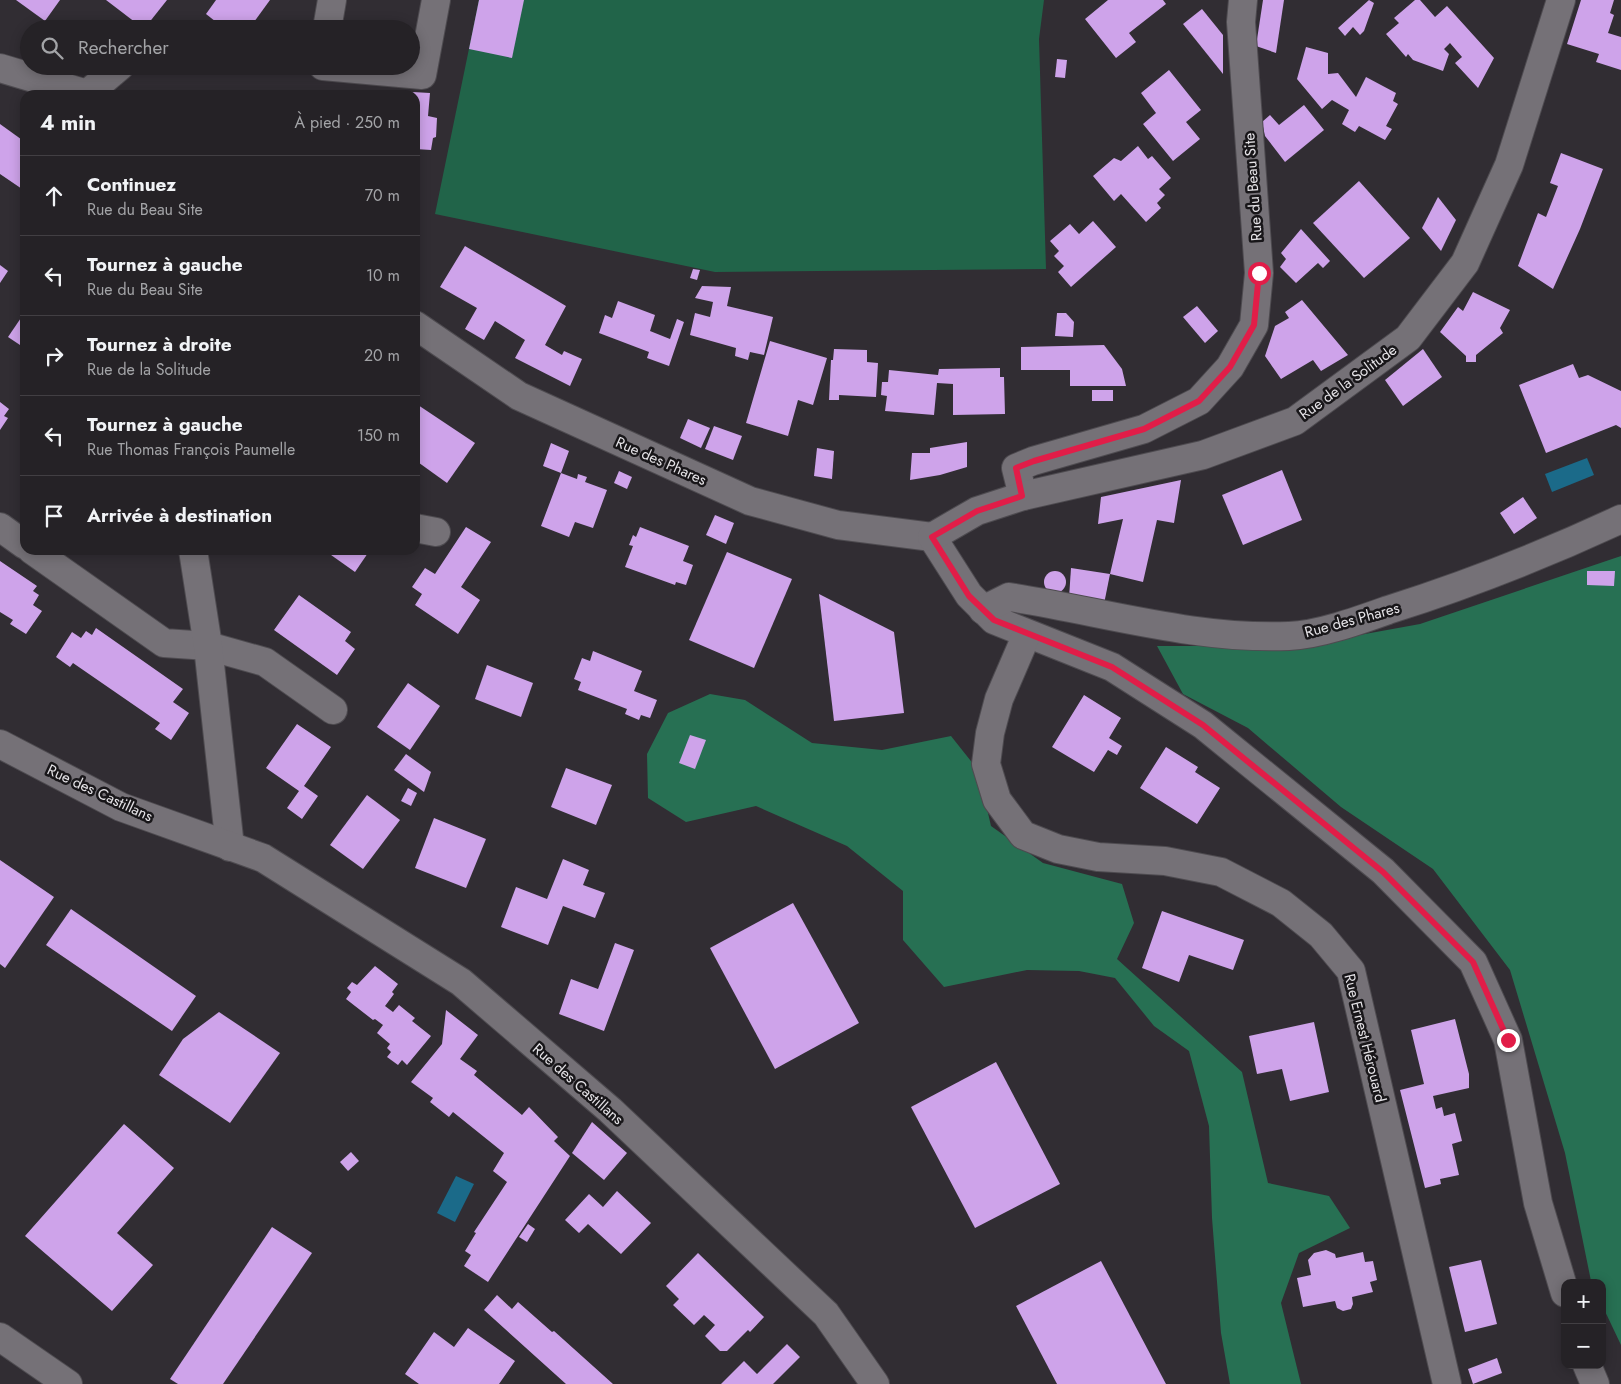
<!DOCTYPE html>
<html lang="fr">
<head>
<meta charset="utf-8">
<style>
  :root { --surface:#252226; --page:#312f32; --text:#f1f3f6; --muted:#a3a4a7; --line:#423f43 }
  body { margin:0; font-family:Jost,sans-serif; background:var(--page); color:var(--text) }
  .controls { position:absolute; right:15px; bottom:15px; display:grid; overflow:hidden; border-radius:10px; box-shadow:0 2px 12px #0003 }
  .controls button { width:45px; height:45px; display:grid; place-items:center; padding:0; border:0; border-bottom:1px solid var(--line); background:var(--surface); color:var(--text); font:25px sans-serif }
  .stop { position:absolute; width:15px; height:15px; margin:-11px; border:4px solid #e11d48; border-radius:50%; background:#fff }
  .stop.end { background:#e11d48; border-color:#fff; box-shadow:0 1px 5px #0008 }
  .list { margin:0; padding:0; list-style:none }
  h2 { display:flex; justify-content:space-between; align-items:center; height:65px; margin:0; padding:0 20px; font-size:21px }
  h2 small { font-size:16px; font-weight:400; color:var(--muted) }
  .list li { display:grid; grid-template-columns:32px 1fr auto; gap:15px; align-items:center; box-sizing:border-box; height:80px; padding:0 20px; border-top:1px solid var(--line) }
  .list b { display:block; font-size:19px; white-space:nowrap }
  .list p { margin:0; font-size:16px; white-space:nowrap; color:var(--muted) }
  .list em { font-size:16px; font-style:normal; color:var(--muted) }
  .icon { flex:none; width:28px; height:28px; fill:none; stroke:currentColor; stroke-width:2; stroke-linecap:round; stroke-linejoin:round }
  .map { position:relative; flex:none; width:1621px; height:1384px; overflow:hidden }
  .search { position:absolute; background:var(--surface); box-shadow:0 2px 12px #0003; left:20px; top:20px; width:400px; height:55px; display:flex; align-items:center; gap:12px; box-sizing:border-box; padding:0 18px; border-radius:28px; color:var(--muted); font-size:19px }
  .panel { position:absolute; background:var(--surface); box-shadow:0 2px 12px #0003; left:20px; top:90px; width:400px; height:465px; border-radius:15px }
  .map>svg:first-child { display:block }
  .green { fill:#216449 }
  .forest { fill:#277053 }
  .water { fill:#1b6a89 }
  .building { fill:#cea3ea }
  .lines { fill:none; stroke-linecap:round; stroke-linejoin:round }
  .minor-casing { stroke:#4e4b50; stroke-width:30 }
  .minor { stroke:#757177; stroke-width:28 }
  .route { stroke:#e11d48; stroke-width:6 }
  .labels { text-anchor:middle; stroke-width:5; stroke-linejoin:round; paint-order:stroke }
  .street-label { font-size:15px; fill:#e5e3e7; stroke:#181619 }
</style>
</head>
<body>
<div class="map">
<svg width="1621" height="1384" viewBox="0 0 1621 1384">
  <rect width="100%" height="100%" fill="#312d33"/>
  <polygon class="green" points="479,0 1044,0 1039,39 1046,269 715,272 435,214"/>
  <g class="forest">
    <polygon points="1621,556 1621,1345 1602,1305 1602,1283 1591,1281 1565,1153 1510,970 1433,869 1341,807 1248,728 1183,694 1157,646 1299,646 1420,624"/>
    <polygon points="710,694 745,700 812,743 882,750 951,736 978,770 991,826 1043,863 1122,884 1134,923 1117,959 1242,1072 1268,1183 1329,1196 1350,1228 1299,1253 1281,1303 1301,1384 1230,1384 1221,1333 1212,1218 1209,1126 1189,1051 1154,1026 1115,978 1079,971 1027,970 944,987 903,940 903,891 847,846 756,806 686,822 648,798 647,754 668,713"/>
  </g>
  <g class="water">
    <polygon points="1587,458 1594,475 1552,492 1545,474"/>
    <polygon points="456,1176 474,1184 455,1222 437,1213"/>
  </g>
  <g class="building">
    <polygon points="16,0 60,0 45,21"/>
    <polygon points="106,0 167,0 144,29"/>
    <polygon points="216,0 270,0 249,29 225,29 206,14"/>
    <polygon points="479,0 524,0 512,58 469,49"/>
    <polygon points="1108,0 1163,0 1166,4 1129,33 1136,42 1116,58 1085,19"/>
    <polygon points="1263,0 1284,0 1276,53 1256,46"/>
    <polygon points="1369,0 1374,3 1364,31 1360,35 1353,27 1345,36 1338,28"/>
    <polygon points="1415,0 1420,0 1435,17 1447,6 1494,58 1478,88 1455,63 1462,57 1450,43 1444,49 1449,54 1443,71 1413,60 1408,54 1406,57 1386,34 1399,23 1394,18"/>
    <polygon points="1581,0 1614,0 1610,13 1614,15 1608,33 1621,37 1621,70 1596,62 1599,54 1567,44"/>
    <polygon points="1202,9 1223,35 1223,74 1183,24"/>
    <polygon points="1306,47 1328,53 1328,74 1338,73 1356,97 1366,77 1396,93 1393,101 1398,104 1386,126 1392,129 1385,140 1359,126 1355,132 1342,124 1349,110 1332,100 1322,109 1297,79"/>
    <polygon points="1057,59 1067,60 1065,78 1055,77"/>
    <polygon points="1169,70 1201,110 1186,122 1200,139 1173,161 1143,124 1156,113 1141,93"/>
    <polygon points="378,90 430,93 428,116 437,118 436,137 433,138 431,150 415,149 415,95 377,95"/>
    <polygon points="1304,105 1324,130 1285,162 1265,136 1262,122 1270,115 1279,125"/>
    <polygon points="0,124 25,142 25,191 0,174"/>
    <polygon points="1138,146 1148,159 1152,156 1171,178 1159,189 1165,195 1157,203 1161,208 1146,222 1121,194 1114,201 1093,176 1114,158 1121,161"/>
    <polygon points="1561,153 1603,169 1580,229 1553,289 1518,266 1538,213 1546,217 1558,186 1550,183"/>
    <polygon points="1359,181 1410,238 1364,278 1313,223"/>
    <polygon points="1438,197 1456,220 1441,251 1422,228"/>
    <polygon points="1093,221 1116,247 1071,287 1058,272 1064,266 1054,256 1059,251 1050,241 1070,224 1079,234"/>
    <polygon points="1301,229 1330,261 1323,268 1318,263 1296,283 1280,267 1286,259 1281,253"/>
    <polygon points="465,246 566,306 545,345 562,355 564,351 582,359 570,386 515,358 525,340 495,321 484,340 465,329 477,308 440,287"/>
    <polygon points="0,265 8,271 0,283"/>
    <polygon points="693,269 700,270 697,280 690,278"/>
    <polygon points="702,286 731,287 727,306 773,317 764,355 750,352 748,360 735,356 736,348 690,335 695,313 710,317 713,302 695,298"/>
    <polygon points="1473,292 1510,310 1500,328 1503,333 1476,355 1476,362 1466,362 1466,356 1440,332 1458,307 1463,311"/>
    <polygon points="1302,300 1348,355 1321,371 1313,360 1281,379 1265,356 1275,326 1289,318 1285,312"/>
    <polygon points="618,301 655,315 650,331 670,339 677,319 684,322 669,366 647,358 649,352 599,333 605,315 612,318"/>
    <polygon points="1197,306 1218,331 1205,343 1183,317"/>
    <polygon points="25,312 25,345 23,347 8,337"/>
    <polygon points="1057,313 1066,313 1074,322 1073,337 1055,336"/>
    <polygon points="770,341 827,358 813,405 798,400 788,436 746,423"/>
    <polygon points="1104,345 1122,369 1126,386 1070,386 1070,370 1021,370 1021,347"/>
    <polygon points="834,349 867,350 867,362 878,363 876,397 839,395 839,400 829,400 831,360 833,360"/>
    <polygon points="1423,349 1442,377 1403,406 1385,380"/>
    <polygon points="1573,364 1579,378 1588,375 1621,391 1621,428 1616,425 1546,453 1519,385"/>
    <polygon points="1000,368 1000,377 1004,377 1005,414 953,415 953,384 937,383 934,415 885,411 887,396 881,395 882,382 888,382 889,370 938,375 939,369"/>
    <rect x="1092" y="390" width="21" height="11"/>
    <polygon points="0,402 9,409 4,416 8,418 0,430"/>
    <polygon points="415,403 475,443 447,483 415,460"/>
    <polygon points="688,419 710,428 701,448 680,438"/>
    <polygon points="714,426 742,436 733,460 705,449"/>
    <polygon points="967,442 967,467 940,475 910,480 912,453 930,453 930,448"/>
    <polygon points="551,443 569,451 561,473 577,479 578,474 587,477 585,482 607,490 593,528 575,522 569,537 541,526 561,473 543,466"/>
    <polygon points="817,448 834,451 832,479 814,476"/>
    <polygon points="1282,470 1302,520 1243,545 1222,495"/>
    <polygon points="619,471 632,477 627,489 614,483"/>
    <polygon points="1181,480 1174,523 1157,520 1143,582 1110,574 1123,519 1098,524 1101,497"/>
    <polygon points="1523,497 1537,518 1514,534 1500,513"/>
    <polygon points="715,515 734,523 726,544 706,535"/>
    <polygon points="466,527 491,542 461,587 480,600 458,634 415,605 422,594 412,587 425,568 435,574"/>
    <polygon points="640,527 689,546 683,561 693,565 686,585 676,582 675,585 625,567 633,546 629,545 633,535 636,537"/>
    <polygon points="324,550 370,550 355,572"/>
    <polygon points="727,552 792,579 754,668 689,640"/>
    <polygon points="0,561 37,586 33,591 39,595 33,605 42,611 26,634 10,624 13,620 0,612"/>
    <polygon points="1071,568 1110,574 1104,604 1069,598"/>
    <circle cx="1055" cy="582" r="11"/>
    <polygon points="1587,571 1615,571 1614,586 1587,585"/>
    <polygon points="819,594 894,632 904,713 834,721"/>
    <polygon points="299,595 351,632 345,641 355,649 337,675 274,630"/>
    <polygon points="96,628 183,689 173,702 189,713 171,740 155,729 160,723 73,663 70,667 56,657 72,632 81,638 86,631 92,635"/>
    <polygon points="593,651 642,671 634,691 657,700 650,718 641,715 639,720 625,714 627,709 578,690 581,682 574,679 582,658 590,661"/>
    <polygon points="487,665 533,683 521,717 475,699"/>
    <polygon points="408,683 440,706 410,750 377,727"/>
    <polygon points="1084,695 1121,718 1109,738 1122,746 1117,755 1108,750 1094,772 1052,747"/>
    <polygon points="297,724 331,747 304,786 318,796 302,819 287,808 299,791 266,768"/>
    <polygon points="690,735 706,740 695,769 679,763"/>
    <polygon points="1166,747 1198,767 1195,772 1220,788 1197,824 1140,788"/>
    <polygon points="406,754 431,772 424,792 394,770"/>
    <polygon points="566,768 612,785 596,825 551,807"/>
    <polygon points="408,788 417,793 411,806 401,801"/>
    <polygon points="367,795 400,820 363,869 330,845"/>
    <polygon points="434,818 486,839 466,888 415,868"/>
    <polygon points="563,859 589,870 583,885 605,893 595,918 563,906 548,945 501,927 516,887 547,899"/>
    <polygon points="0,860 54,897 5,968 0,964"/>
    <polygon points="793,903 859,1023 775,1069 710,948"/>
    <polygon points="71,909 196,996 172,1031 46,945"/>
    <polygon points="1162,911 1244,940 1233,970 1189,955 1179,982 1142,968"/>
    <polygon points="615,943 634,950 604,1031 559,1014 571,979 598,989"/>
    <polygon points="375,966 398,984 392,992 394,994 385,1006 393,1012 399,1005 415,1018 412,1021 431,1036 407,1065 402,1060 398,1065 387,1057 391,1052 387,1048 390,1044 377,1033 383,1025 375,1019 373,1020 346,999 351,992 347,988 352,982 357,985"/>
    <polygon points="446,1010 478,1035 460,1059 477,1071 474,1075 522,1115 529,1107 558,1137 554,1141 570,1156 488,1282 464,1266 471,1255 465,1251 476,1233 474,1232 507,1182 493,1171 504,1153 453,1112 449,1117 430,1102 433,1098 411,1082 442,1044"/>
    <polygon points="219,1012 280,1053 230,1123 159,1075 183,1039"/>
    <polygon points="1455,1019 1469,1074 1469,1088 1433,1096 1436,1109 1442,1107 1444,1116 1455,1113 1462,1141 1452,1144 1459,1175 1440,1179 1441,1184 1425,1188 1400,1090 1424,1084 1411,1030"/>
    <polygon points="1314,1022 1329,1092 1290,1101 1282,1069 1257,1074 1249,1036"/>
    <polygon points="996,1062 1060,1184 975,1228 911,1107"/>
    <polygon points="592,1122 627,1153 604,1180 572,1153"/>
    <polygon points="124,1124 174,1168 117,1233 153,1265 112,1311 25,1236"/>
    <polygon points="351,1152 359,1161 348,1171 340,1162"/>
    <polygon points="617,1191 651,1223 621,1254 588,1224 579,1233 565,1220 589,1194 603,1207"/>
    <polygon points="528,1224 535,1229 527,1242 519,1237"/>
    <polygon points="272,1227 312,1253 223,1384 178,1384 170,1379"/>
    <polygon points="1326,1250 1335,1254 1336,1258 1363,1252 1365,1262 1373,1261 1377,1280 1370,1282 1373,1292 1352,1297 1353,1304 1351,1309 1343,1311 1337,1308 1335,1301 1303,1307 1297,1278 1311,1275 1308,1260 1314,1253"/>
    <polygon points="698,1253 764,1317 750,1332 748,1330 727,1351 720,1351 705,1336 715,1325 704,1315 694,1325 673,1305 679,1299 666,1286"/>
    <polygon points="1481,1260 1497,1324 1465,1332 1449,1267"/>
    <polygon points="1101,1261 1166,1384 1057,1384 1016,1306"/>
    <polygon points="497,1295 512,1309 518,1302 552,1332 554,1331 613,1384 566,1384 484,1310"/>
    <polygon points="468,1328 515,1361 499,1384 419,1384 405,1374 434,1332 454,1347"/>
    <polygon points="787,1344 800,1357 773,1384 721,1384 744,1361 757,1374"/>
    <polygon points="1497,1358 1502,1373 1473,1384 1468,1369"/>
  </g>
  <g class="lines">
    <g class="minor-casing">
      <g id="minor">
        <polyline points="327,29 332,0"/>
        <polyline points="323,66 422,75 436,0"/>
        <polyline points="0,68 87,94 120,66"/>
        <polyline points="415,325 519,396 750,501 838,525 932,537"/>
        <polyline points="1023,496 1016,468 1033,461 1144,429 1199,401 1230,367 1254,325 1259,273 1241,22 1243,0"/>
        <polyline points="0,527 25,545"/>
        <polyline points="415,528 436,532"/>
        <polyline points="932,537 969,595 994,620 1112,667 1203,725 1383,871 1473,962 1508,1040 1538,1203 1565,1293"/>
        <polyline points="932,537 977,511 1023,496 1203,455 1295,421 1408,338 1465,263 1509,165 1561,0"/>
        <polyline points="32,550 164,643 208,646 265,662 333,710"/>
        <polyline points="193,550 208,646 230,847"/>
        <path d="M983,610L1009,597C1101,611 1195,640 1289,636C1319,635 1360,620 1388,610C1467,585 1546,554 1621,519"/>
        <polyline points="1027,634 999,699 990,733 986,764 997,800 1023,835 1058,849 1098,857 1165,861 1221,872 1281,903 1321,935 1351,971 1447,1384"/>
        <polyline points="0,744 121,807 263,858 461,982 610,1110 826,1314 875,1384"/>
        <polyline points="0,1337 68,1384"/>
        <polyline points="1587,1365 1595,1384"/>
      </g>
    </g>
    <use href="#minor" class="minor"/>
  </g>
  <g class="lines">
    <polyline class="route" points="1259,273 1254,325 1230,367 1199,401 1144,429 1034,461 1016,468 1022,496 977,511 932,537 969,596 994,620 1112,667 1203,725 1383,872 1473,962 1508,1040"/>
  </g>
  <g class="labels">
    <g class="street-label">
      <text transform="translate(1253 187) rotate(-94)" y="5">Rue du Beau Site</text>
      <text transform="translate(1348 382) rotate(-36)" y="5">Rue de la Solitude</text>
      <text transform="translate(661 461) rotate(24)" y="5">Rue des Phares</text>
      <text transform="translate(1352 620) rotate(-15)" y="5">Rue des Phares</text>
      <text transform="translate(100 793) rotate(25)" y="5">Rue des Castillans</text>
      <text transform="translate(1365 1038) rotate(76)" y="5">Rue Ernest Hérouard</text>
      <text transform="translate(578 1084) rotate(41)" y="5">Rue des Castillans</text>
    </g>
  </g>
</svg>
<div class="controls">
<button>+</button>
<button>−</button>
</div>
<div class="stop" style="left:1259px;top:273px"></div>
<div class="stop end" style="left:1508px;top:1040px"></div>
<div class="search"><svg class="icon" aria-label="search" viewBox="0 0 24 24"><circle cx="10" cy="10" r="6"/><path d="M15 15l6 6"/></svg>Rechercher</div>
<section class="panel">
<h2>4 min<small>À pied · 250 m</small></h2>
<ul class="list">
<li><svg class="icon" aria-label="ahead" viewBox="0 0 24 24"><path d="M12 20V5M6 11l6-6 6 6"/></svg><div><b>Continuez</b><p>Rue du Beau Site</p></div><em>70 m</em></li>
<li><svg class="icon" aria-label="left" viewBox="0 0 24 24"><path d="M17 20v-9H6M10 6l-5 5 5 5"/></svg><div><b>Tournez à gauche</b><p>Rue du Beau Site</p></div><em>10 m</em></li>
<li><svg class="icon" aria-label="right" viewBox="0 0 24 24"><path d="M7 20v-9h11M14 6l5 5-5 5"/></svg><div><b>Tournez à droite</b><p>Rue de la Solitude</p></div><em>20 m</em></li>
<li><svg class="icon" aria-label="left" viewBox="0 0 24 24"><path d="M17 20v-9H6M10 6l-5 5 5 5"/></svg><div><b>Tournez à gauche</b><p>Rue Thomas François Paumelle</p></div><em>150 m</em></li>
<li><svg class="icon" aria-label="arrive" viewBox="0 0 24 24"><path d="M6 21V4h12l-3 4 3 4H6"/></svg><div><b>Arrivée à destination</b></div></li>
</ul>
</section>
</div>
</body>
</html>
